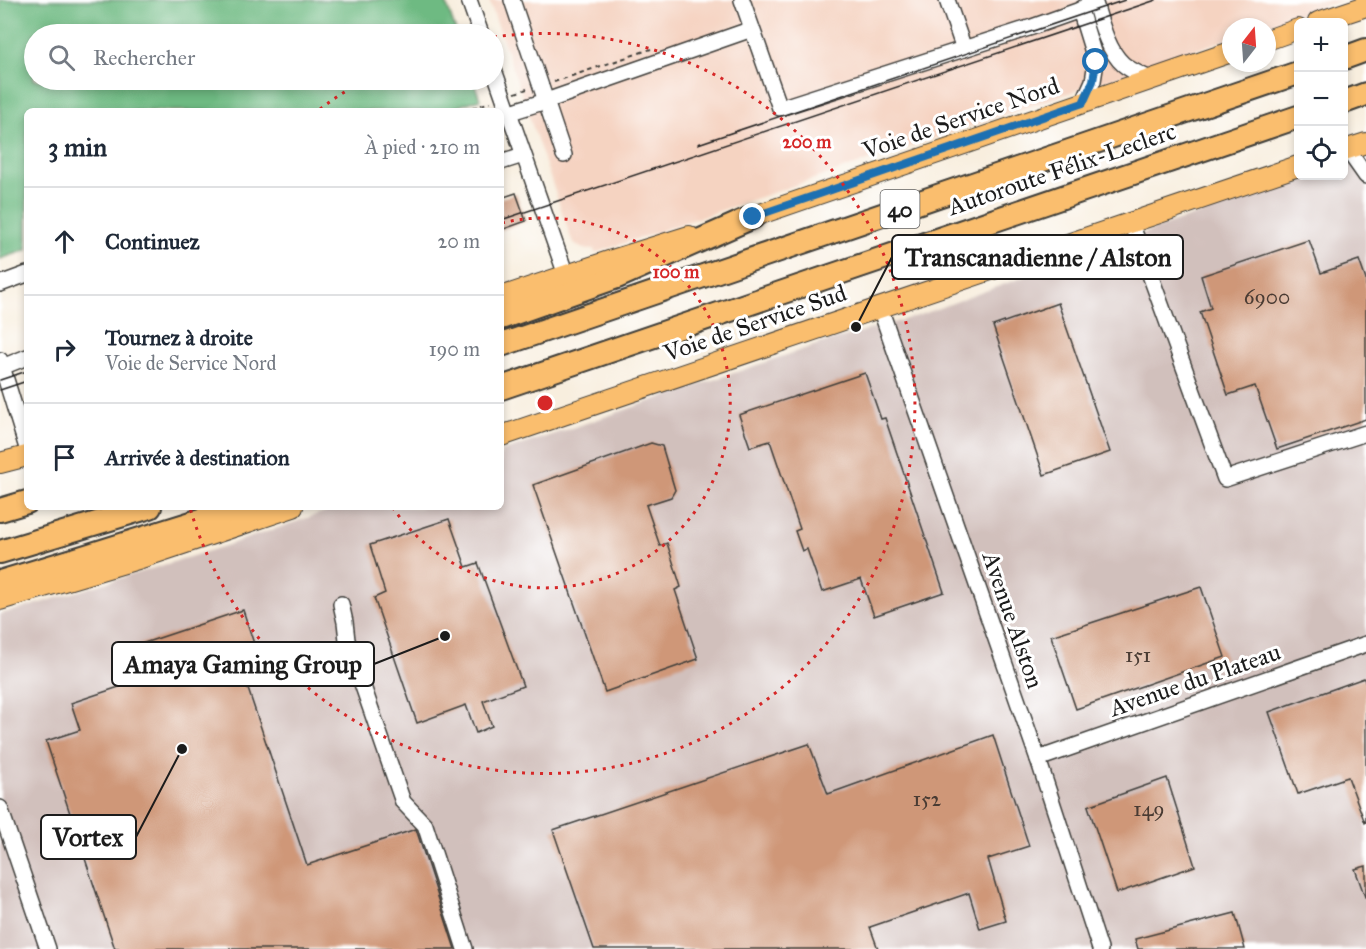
<!DOCTYPE html>
<html lang="fr">
<head>
<meta charset="utf-8">
<style>
  :root { --surface:#fff; --page:#f2f2f3; --text:#1f2937; --muted:#747a83; --line:#e0e1e3 }
  body { margin:0; font-family:"IM FELL Great Primer",serif; background:var(--page); color:var(--text) }
  .controls { position:absolute; right:18px; top:18px; display:grid; overflow:hidden; border-radius:9px; box-shadow:0 3px 9px #0003 }
  .controls button { width:54px; height:54px; display:grid; place-items:center; padding:0; border:0; border-bottom:2px solid var(--line); background:var(--surface); color:var(--text); font:30px sans-serif }
  .compass { position:absolute; left:1222px; top:18px; width:54px; height:54px; border-radius:50%; background:var(--surface); box-shadow:0 3px 9px #0003; rotate:17deg }
  .stop { position:absolute; width:18px; height:18px; margin:-14px; border:4px solid #1f6fb2; border-radius:50%; background:#fff }
  .stop.end { background:#1f6fb2; border-color:#fff; box-shadow:0 2px 6px #0008 }
  .list { margin:0; padding:0; list-style:none }
  h2 { display:flex; justify-content:space-between; align-items:center; height:78px; margin:0; padding:0 24px; font-size:26px }
  h2 small { font-size:20px; font-weight:400; color:var(--muted) }
  .list li { display:grid; grid-template-columns:39px 1fr auto; gap:18px; align-items:center; box-sizing:border-box; height:108px; padding:0 24px; border-top:2px solid var(--line) }
  .list b { display:block; font-size:22px; white-space:nowrap }
  .list p { margin:0; font-size:20px; white-space:nowrap; color:var(--muted) }
  .list em { font-size:20px; font-style:normal; color:var(--muted) }
  .icon { flex:none; width:33px; height:33px; fill:none; stroke:currentColor; stroke-width:2; stroke-linecap:round; stroke-linejoin:round }
  .map { position:relative; flex:none; width:1366px; height:949px; overflow:hidden }
  .search { position:absolute; background:var(--surface); box-shadow:0 3px 9px #0003; left:24px; top:24px; width:480px; height:66px; display:flex; align-items:center; gap:15px; box-sizing:border-box; padding:0 21px; border-radius:33px; color:var(--muted); font-size:22px }
  .panel { position:absolute; background:var(--surface); box-shadow:0 3px 9px #0003; left:24px; top:108px; width:480px; height:402px; border-radius:9px }
  .map>svg:first-child { display:block }
  .built { fill:#f5d3c1 }
  .industrial { fill:#d1c0bc }
  .forest { fill:#6eba82; stroke:#456b4f; stroke-width:1.5 }
  .building { fill:#cf9778 }
  .lines { fill:none; stroke-linecap:round; stroke-linejoin:round }
  .minor-casing { stroke:#3d3c39; stroke-width:18 }
  .major-casing { stroke:#3d3c39; stroke-width:22 }
  .highway-casing { stroke:#3d3c39; stroke-width:26 }
  .path { stroke:#3d3c39; stroke-width:2; stroke-dasharray:4.5 4.5; stroke-linecap:butt }
  .minor { stroke:#fff; stroke-width:15 }
  .major { stroke:#fabe6e; stroke-width:20 }
  .highway { stroke:#fabe6e; stroke-width:22 }
  .tram { stroke:#1c1c1c; stroke-width:1.5 }
  .route { stroke:#1f6fb2; stroke-width:8 }
  .ring { fill:none; stroke:#d62828; stroke-width:3; stroke-dasharray:3 6 }
  .labels { text-anchor:middle; stroke-width:6; stroke-linejoin:round; paint-order:stroke }
  .number-label { font-size:21px; fill:#493b33 }
  .shield { fill:#fff; stroke:#606060; stroke-width:1.5 }
  .shield-label { font-size:22px; font-weight:bold; fill:#1c1c1c }
  .street-label { font-size:24px; fill:#1c1c1c; stroke:#fff }
  .centre { fill:#d62828; stroke:#fff; stroke-width:3 }
  .ring-label { font-size:18px; text-anchor:middle; font-weight:bold; fill:#d62828; stroke:#fff; stroke-width:6; stroke-linejoin:round; paint-order:stroke }
  .leader { fill:none; stroke:#1c1c1c; stroke-width:2 }
  .callout-dot { fill:#1c1c1c; stroke:#fff; stroke-width:2 }
  .callout { fill:#fff; stroke:#1c1c1c; stroke-width:2 }
  .callout-label { font-size:26px; text-anchor:middle; font-weight:bold; fill:#1c1c1c }
</style>
</head>
<body>
<div class="map">
<svg width="1366" height="949" viewBox="0 0 1366 949">
  <rect width="100%" height="100%" fill="#fff"/>
  <filter id="ink" filterUnits="userSpaceOnUse"><feTurbulence type="fractalNoise" baseFrequency=".0167" numOctaves="2"/><feDisplacementMap in="SourceGraphic" scale="12" xChannelSelector="R" yChannelSelector="G"/><feConvolveMatrix kernelMatrix="1 2 1 2 8 2 1 2 1" color-interpolation-filters="sRGB"/></filter>
  <filter id="wash" filterUnits="userSpaceOnUse"><feTurbulence type="fractalNoise" baseFrequency=".008" numOctaves="4" result="noise"/><feDisplacementMap in="SourceGraphic" scale="24" xChannelSelector="R" yChannelSelector="G"/><feGaussianBlur stdDeviation="1.35" result="paint"/><feColorMatrix in="noise" values="0 0 0 0 0 0 0 0 0 0 0 0 0 0 0 0 0 1.4 0 .05"/><feComposite in="paint" operator="in"/></filter>
  <g filter="url(#wash)">
    <rect width="100%" height="100%" fill="#f8eede"/>
    <polygon class="built" points="489,0 1342,0 1262,27 1231,27 1231,38 595,253 594,249 587,250 581,248 575,244 571,238"/>
    <polygon class="industrial" points="1366,158 1366,949 0,949 0,614 21,609 225,546 339,507 501,507 501,452 819,344 917,316 1172,223 1314,176 1344,176 1344,165"/>
    <polygon class="forest" points="0,0 445,0 457,34 34,34 34,80 473,80 480,99 444,111 27,111 27,250 0,259"/>
    <g id="blocks">
      <g class="building">
        <polygon points="516,193 526,221 501,230 501,198"/>
        <polygon points="1309,240 1321,273 1359,260 1366,280 1366,419 1277,449 1255,386 1228,395 1200,312 1211,308 1201,276"/>
        <polygon points="1058,303 1110,452 1044,475 993,326"/>
        <polygon points="865,373 881,419 885,418 944,592 874,616 861,579 822,592 807,549 802,551 795,531 800,529 770,441 750,447 739,415"/>
        <polygon points="651,443 662,446 675,490 671,497 646,505 660,546 667,543 681,587 675,590 698,659 605,692 533,485"/>
        <polygon points="449,519 466,567 478,563 523,686 483,701 492,726 476,733 466,705 417,723 374,598 385,593 370,545"/>
        <polygon points="1201,587 1225,657 1076,709 1051,636"/>
        <polygon points="243,610 258,656 239,662 307,865 416,829 455,949 115,949 46,741 80,730 71,703 149,677 138,645"/>
        <polygon points="1364,678 1366,684 1366,822 1365,823 1348,777 1298,794 1269,712"/>
        <polygon points="993,735 1029,846 988,859 1006,921 980,929 969,893 870,927 878,949 594,949 553,830 809,744 828,794"/>
        <polygon points="1167,778 1195,866 1117,893 1088,806"/>
        <polygon points="1366,866 1366,896 1365,897 1355,869"/>
        <polygon points="1235,913 1245,949 1138,949 1135,939"/>
      </g>
    </g>
  </g>
  <g filter="url(#ink)">
    <use href="#blocks" fill-opacity="0" stroke="#3d3c39" stroke-width="1.5"/>
    <g class="lines">
      <g class="minor-casing">
        <g id="minor">
          <polyline points="469,0 481,34"/>
          <polyline points="512,0 564,155"/>
          <polyline points="742,0 780,108 1032,27 1080,10 1094,0"/>
          <polyline points="947,0 964,49"/>
          <path d="M1094,0C1100,19 1107,50 1123,64C1131,71 1142,75 1152,80"/>
          <polyline points="1080,10 1096,62 1093,81 1083,103"/>
          <polyline points="494,70 566,275"/>
          <polyline points="501,115 546,101 752,29"/>
          <polyline points="1347,149 1366,176"/>
          <polyline points="501,162 523,155"/>
          <polyline points="1131,223 1225,479 1366,433"/>
          <polyline points="0,284 27,274"/>
          <polyline points="880,308 1038,759 1100,949"/>
          <polyline points="0,360 27,448"/>
          <polyline points="2,367 27,357"/>
          <polyline points="341,604 345,622 347,640 403,802 425,825 465,949"/>
          <polyline points="1038,759 1366,644"/>
          <polyline points="0,808 48,949"/>
        </g>
      </g>
      <g class="major-casing">
        <g id="major">
          <polyline points="1318,22 1366,6"/>
          <polyline points="1267,40 1298,29"/>
          <polyline points="1344,150 1366,143"/>
          <polyline points="740,221 1231,52"/>
          <polyline points="501,297 609,261 689,236"/>
          <polyline points="501,436 1298,166"/>
          <polyline points="0,463 27,456"/>
          <polyline points="0,600 138,559 293,507"/>
        </g>
      </g>
      <g class="highway-casing">
        <g id="highway">
          <polyline points="1344,58 1366,50"/>
          <polyline points="1344,102 1366,94"/>
          <polyline points="501,318 617,277 753,217"/>
          <polyline points="501,345 1298,73"/>
          <polyline points="501,388 1298,117"/>
          <polyline points="0,510 27,502"/>
          <polyline points="0,552 150,507"/>
          <polyline points="0,582 83,557 233,510 248,507"/>
        </g>
      </g>
      <g class="path">
        <polyline points="554,82 651,49"/>
        <polyline points="515,93 527,89"/>
        <polyline points="464,111 490,102"/>
      </g>
      <use href="#minor" class="minor"/>
      <use href="#major" class="major"/>
      <use href="#highway" class="highway"/>
      <g class="tram">
        <polyline points="698,144 1125,0"/>
        <polyline points="501,220 1156,0"/>
        <polyline points="0,380 27,371"/>
        <polyline points="0,390 27,381"/>
      </g>
    </g>
  </g>
  <g class="lines" filter="url(#ink)">
    <polyline class="route" points="753,217 1083,103 1093,81 1096,62"/>
  </g>
  <g class="ring">
    <path d="M502 223A185 185 0 1 1 393 508"/>
    <path d="M320 109A370 370 0 0 1 363 81M494 37A370 370 0 1 1 190 508"/>
  </g>
  <g class="labels">
    <g class="number-label">
      <text x="1267" y="304">6900</text>
      <text x="1138" y="662">151</text>
      <text x="927" y="806">152</text>
      <text x="1149" y="816">149</text>
    </g>
    <rect class="shield" x="880.5" y="190" width="39" height="38" rx="4.5"/>
    <g class="shield-label">
      <text x="900" y="217">40</text>
    </g>
    <g class="street-label">
      <text transform="translate(961 118) rotate(-19)" y="8">Voie de Service Nord</text>
      <text transform="translate(1062 169) rotate(-19)" y="8">Autoroute Félix-Leclerc</text>
      <text transform="translate(755 323) rotate(-19)" y="8">Voie de Service Sud</text>
      <text transform="translate(1013 620) rotate(71)" y="8">Avenue Alston</text>
      <text transform="translate(1195 680) rotate(-19)" y="8">Avenue du Plateau</text>
    </g>
  </g>
  <circle cx="545" cy="403" r="9" class="centre"/>
  <g class="ring-label">
    <text x="807" y="148">200 m</text>
    <text x="676" y="278">100 m</text>
  </g>
  <path class="leader" d="M856 327L892 257M445 636L374 664M182 749L136 837"/>
  <g class="callout-dot">
    <circle cx="856" cy="327" r="6"/>
    <circle cx="445" cy="636" r="6"/>
    <circle cx="182" cy="749" r="6"/>
  </g>
  <g class="callout">
    <rect x="892" y="235" width="291" height="44" rx="6"/>
    <rect x="112" y="642" width="262" height="44" rx="6"/>
    <rect x="41" y="815" width="95" height="44" rx="6"/>
  </g>
  <g class="callout-label">
    <text x="1038" y="266">Transcanadienne / Alston</text>
    <text x="243" y="673">Amaya Gaming Group</text>
    <text x="88" y="846">Vortex</text>
  </g>
</svg>
<div class="controls">
<button>+</button>
<button>−</button>
<button><svg class="icon" aria-label="locate" viewBox="0 0 24 24"><circle cx="12" cy="12" r="6"/><path d="M12 2v4M12 18v4M2 12h4M18 12h4"/></svg></button>
</div>
<svg class="compass" viewBox="-18 -18 36 36"><path d="M0-13l5 13h-10z" fill="#e53935"/><path d="M0 13l5-13h-10z" fill="#747a83"/></svg>
<div class="stop" style="left:1096px;top:62px"></div>
<div class="stop end" style="left:753px;top:217px"></div>
<div class="search"><svg class="icon" aria-label="search" viewBox="0 0 24 24"><circle cx="10" cy="10" r="6"/><path d="M15 15l6 6"/></svg>Rechercher</div>
<section class="panel">
<h2>3 min<small>À pied · 210 m</small></h2>
<ul class="list">
<li><svg class="icon" aria-label="ahead" viewBox="0 0 24 24"><path d="M12 20V5M6 11l6-6 6 6"/></svg><div><b>Continuez</b></div><em>20 m</em></li>
<li><svg class="icon" aria-label="right" viewBox="0 0 24 24"><path d="M7 20v-9h11M14 6l5 5-5 5"/></svg><div><b>Tournez à droite</b><p>Voie de Service Nord</p></div><em>190 m</em></li>
<li><svg class="icon" aria-label="arrive" viewBox="0 0 24 24"><path d="M6 21V4h12l-3 4 3 4H6"/></svg><div><b>Arrivée à destination</b></div></li>
</ul>
</section>
</div>
</body>
</html>
